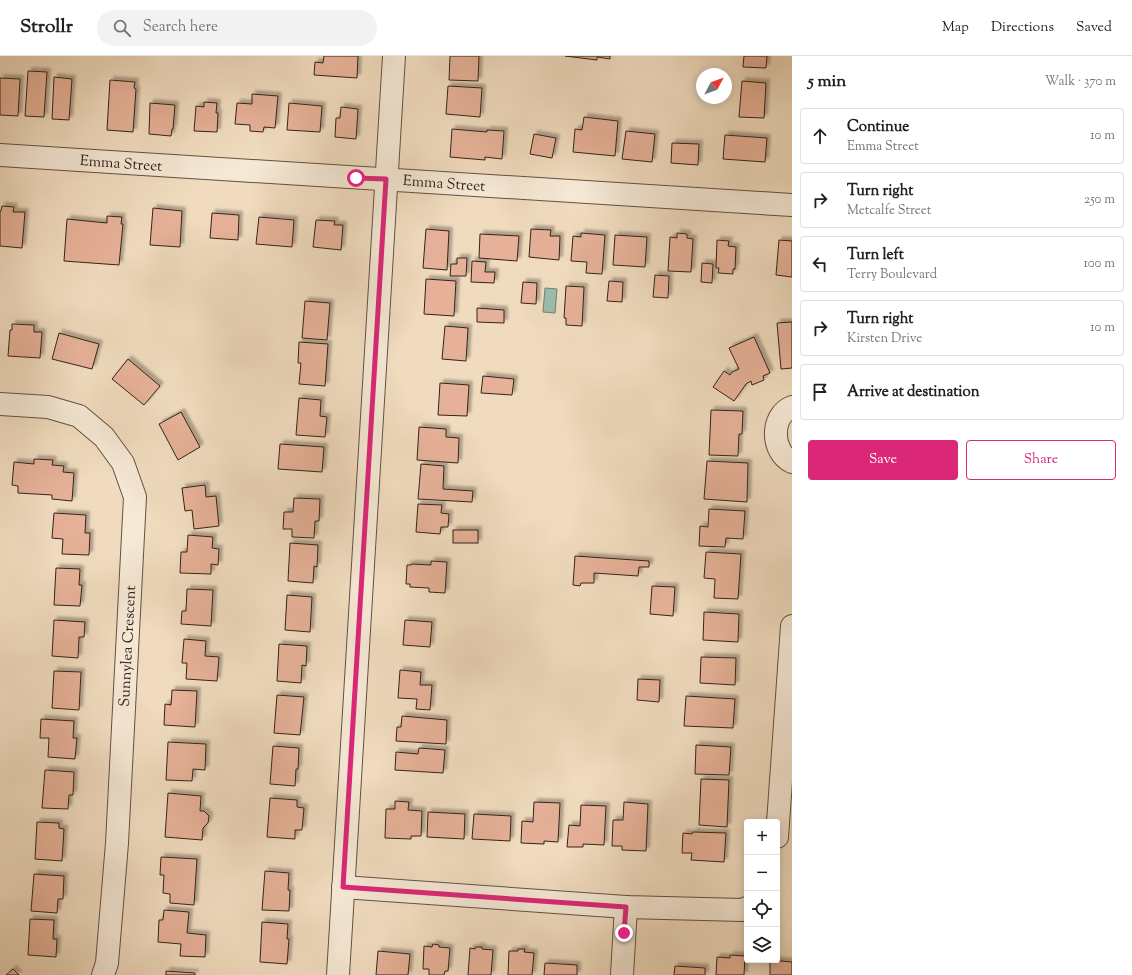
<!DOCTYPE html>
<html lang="en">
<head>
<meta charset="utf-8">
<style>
  :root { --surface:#fff; --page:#f2f2f2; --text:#202124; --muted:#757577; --line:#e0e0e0; --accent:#db2777 }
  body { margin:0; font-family:"Sorts Mill Goudy",serif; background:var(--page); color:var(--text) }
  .controls { position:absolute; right:12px; bottom:12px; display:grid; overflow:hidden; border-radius:4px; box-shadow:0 2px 10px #0003 }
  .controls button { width:36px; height:36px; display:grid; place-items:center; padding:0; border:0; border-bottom:1px solid var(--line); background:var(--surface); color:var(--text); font:20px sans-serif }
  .compass { position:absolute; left:696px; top:12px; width:36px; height:36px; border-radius:50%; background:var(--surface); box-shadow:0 2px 10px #0003; rotate:49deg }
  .stop { position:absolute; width:12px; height:12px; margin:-9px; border:3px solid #db2777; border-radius:50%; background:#fff }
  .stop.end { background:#db2777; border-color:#fff; box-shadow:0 1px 4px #0008 }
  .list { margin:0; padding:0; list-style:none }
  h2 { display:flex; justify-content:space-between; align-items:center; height:52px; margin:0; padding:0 16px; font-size:17px }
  h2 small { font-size:13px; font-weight:400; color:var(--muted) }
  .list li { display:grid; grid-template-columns:26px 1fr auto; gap:12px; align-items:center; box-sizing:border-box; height:56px; margin:0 8px 8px; padding:0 8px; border:1px solid var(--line); border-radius:4px }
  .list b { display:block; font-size:15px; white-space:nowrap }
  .list p { margin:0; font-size:13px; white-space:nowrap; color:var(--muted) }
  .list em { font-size:13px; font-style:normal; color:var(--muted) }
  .actions { display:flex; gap:8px; padding:12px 16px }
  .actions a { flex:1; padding:9px 0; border:1px solid var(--accent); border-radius:4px; text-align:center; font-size:14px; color:var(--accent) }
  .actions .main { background:var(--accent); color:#fff }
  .icon { flex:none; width:22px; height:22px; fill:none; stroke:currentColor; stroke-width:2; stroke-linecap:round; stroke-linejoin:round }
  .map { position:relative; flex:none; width:792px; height:919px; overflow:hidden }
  header { display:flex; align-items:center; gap:24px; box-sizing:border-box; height:56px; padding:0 20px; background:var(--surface); border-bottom:1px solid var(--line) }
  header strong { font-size:19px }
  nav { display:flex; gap:22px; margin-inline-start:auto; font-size:14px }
  .search { width:280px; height:36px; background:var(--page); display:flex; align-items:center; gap:10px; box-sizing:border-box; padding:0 14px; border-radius:22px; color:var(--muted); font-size:15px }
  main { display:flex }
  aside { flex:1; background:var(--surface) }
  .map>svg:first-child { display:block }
  .water { fill:#9bbcac; stroke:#717f71 }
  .building { fill:#e6b198; stroke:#332319; filter:url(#shadow) }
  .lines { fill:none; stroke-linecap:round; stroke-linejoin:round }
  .minor-casing { stroke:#625142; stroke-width:24 }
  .minor { stroke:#f5e8d5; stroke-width:22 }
  .route { stroke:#db2777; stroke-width:5 }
  .labels { text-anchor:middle; stroke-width:3; stroke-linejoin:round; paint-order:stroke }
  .street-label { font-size:15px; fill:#332319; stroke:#f5e8d5 }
</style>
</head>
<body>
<header>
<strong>Strollr</strong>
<div class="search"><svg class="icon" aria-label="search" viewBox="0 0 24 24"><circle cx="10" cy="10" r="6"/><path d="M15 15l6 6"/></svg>Search here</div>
<nav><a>Map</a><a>Directions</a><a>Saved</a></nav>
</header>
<main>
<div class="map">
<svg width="792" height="919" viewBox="0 0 792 919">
  <defs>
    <filter id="shadow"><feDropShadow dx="3.5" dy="-3.5" stdDeviation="1" flood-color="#0004"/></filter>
  </defs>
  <rect width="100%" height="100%" fill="#f0dbbe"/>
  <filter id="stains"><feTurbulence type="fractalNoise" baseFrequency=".005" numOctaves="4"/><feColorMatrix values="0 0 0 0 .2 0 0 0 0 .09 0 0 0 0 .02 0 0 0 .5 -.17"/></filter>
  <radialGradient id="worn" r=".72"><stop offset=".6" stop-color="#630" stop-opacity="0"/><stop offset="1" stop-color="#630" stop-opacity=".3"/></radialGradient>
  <polygon class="water" points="545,232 557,233 555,257 543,256"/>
  <g class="building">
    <polygon points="324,0 358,0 357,22 314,19 315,6 323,7"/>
    <polygon points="450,0 479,0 478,25 449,24"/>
    <polygon points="565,0 610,0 610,3 597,1 597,4"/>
    <polygon points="744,0 767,0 766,12 743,11"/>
    <polygon points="28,15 47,16 44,61 25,60"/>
    <polygon points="54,21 72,23 69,64 52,63"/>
    <polygon points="0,22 20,23 18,60 0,59"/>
    <polygon points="110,24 135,26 134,32 136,33 133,76 107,74"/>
    <polygon points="742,25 766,27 764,62 739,61"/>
    <polygon points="448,30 482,32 480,61 446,58"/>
    <polygon points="252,38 278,40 275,72 264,71 263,76 250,75 250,69 235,68 237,47 252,48"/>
    <polygon points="204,46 217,47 216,57 218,57 217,76 194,75 196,50 204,51"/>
    <polygon points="150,47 175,49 173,73 172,73 171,80 149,78"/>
    <polygon points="289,47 322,50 320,76 287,74"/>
    <polygon points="341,51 358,53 356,83 335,81 336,62 340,62"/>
    <polygon points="584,61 618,65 615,100 573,96 575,73 582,74"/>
    <polygon points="452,73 487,76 487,74 504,75 502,103 485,101 485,104 450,101"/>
    <polygon points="626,75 655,78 652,106 622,103"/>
    <polygon points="534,78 556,82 552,102 530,98"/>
    <polygon points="725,79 767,82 765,106 723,103"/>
    <polygon points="672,87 699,88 698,109 671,107"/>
    <polygon points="2,150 14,151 13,156 25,156 22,192 0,190 0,155 1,155"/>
    <polygon points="153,152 182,155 180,191 150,189"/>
    <polygon points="212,157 239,159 238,184 210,182"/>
    <polygon points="107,160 122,161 121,168 123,168 119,209 64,205 67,163 107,167"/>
    <polygon points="259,161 294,164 292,191 256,188"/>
    <polygon points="316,164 335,165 334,169 343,169 341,194 313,191"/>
    <polygon points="426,173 449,175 447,214 423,212"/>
    <polygon points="531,173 551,174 550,180 560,180 559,204 529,201"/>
    <polygon points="581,177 605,179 602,218 586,217 587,206 571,205 573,180 581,181"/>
    <polygon points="677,177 687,178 687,182 693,183 691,216 668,215 670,181 677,182"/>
    <polygon points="480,178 519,180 517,205 479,202"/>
    <polygon points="615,179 647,181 645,211 613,209"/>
    <polygon points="717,184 729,185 728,190 736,191 735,213 733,213 733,218 718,217 719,212 716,212"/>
    <polygon points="779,184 792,185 792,221 776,219"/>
    <polygon points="457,202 467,202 466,220 450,220 451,208 457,208"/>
    <polygon points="472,205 486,206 485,216 495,216 494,227 471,226"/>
    <polygon points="702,207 713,208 712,227 701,226"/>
    <polygon points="655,219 669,220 668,242 653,241"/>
    <polygon points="426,223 456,225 454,260 424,258"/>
    <polygon points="609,225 623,226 622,246 607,245"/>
    <polygon points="523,226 537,227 536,248 521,247"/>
    <polygon points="566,230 584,231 582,270 566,269 566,262 564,262"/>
    <polygon points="305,245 330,247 327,284 302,282"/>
    <polygon points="477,252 504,254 504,267 477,266"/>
    <polygon points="792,266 792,312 781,313 777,267"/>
    <polygon points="12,268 34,269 34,276 42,276 40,302 8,300 10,274 12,274"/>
    <polygon points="445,270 468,272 466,305 442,303"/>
    <polygon points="59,277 99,288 92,313 52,303"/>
    <polygon points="754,281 770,317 763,320 764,324 752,329 751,325 746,328 734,345 713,331 724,315 730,319 732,316 739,313 729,292"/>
    <polygon points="299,286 328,288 325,330 299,328 301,307 298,307"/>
    <polygon points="128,303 160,330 144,349 112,323"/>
    <polygon points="483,320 514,323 512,339 481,337"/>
    <polygon points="440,327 469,329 467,360 438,359"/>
    <polygon points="299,342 321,344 320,360 327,361 325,381 296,379"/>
    <polygon points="711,354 743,355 742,378 739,378 738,400 709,399"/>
    <polygon points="181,356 200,391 178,404 159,368"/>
    <polygon points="419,371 446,373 446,381 459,382 458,407 417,404"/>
    <polygon points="280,388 324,391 322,416 278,413"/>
    <polygon points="34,403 53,404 52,409 64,410 63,416 74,417 72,445 52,443 52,439 18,437 18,430 12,429 14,406 34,408"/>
    <polygon points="707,405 748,407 747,446 704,443"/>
    <polygon points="421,408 444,410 443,433 473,435 472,446 418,443"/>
    <polygon points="205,429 206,441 216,440 219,470 194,473 192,454 185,455 182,432"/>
    <polygon points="294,442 320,443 319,465 315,465 314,482 292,481 292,473 283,473 284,456 293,456"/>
    <polygon points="418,448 442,449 441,457 449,458 448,471 441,471 440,478 416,476"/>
    <polygon points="709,453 745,455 743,483 726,482 725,491 699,490 700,470 708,471"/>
    <polygon points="54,457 86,459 85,477 90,477 89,499 62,498 63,483 52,482"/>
    <rect x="453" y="474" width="25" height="13"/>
    <polygon points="188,479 213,481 212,492 219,493 218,509 211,508 211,518 180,517 181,496 187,496"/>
    <polygon points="290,487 318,489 317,511 314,510 313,527 288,525"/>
    <polygon points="706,496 741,498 738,543 714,542 715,523 704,522"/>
    <polygon points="575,500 649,505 649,511 639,511 638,520 594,517 594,527 581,527 580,530 573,529"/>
    <polygon points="431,505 447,506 445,537 429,536 429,532 410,531 410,528 406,528 407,509 411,509 412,508 431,509"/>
    <polygon points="56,512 80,513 79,529 82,529 80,550 54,549"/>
    <polygon points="652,530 675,531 673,560 650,558"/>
    <polygon points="187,533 213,534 211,570 181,568 182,555 186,555"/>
    <polygon points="287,539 312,541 310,576 285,574"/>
    <polygon points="704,556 739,558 738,586 703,584"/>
    <polygon points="54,564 85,566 84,581 79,581 78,602 52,600"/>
    <polygon points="405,564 432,566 430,591 403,589"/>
    <polygon points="184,583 206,585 205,600 219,601 217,625 186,623 187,607 182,607"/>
    <polygon points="279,588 307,590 306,610 302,609 301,627 277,625"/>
    <polygon points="701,601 736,602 735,629 700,627"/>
    <polygon points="400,614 421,616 420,629 432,629 430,654 416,653 417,643 398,642"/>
    <polygon points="54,615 81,616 79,654 52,652"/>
    <polygon points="638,623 660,624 659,646 637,644"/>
    <polygon points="172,634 197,635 195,671 164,669 165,648 171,649"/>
    <polygon points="277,639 304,641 300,679 274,677"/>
    <polygon points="686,640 735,643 733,672 684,670"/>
    <polygon points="402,660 447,664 446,688 396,685 397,671 401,671"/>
    <polygon points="41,663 74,665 73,682 77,682 75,703 48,701 49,682 40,682"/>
    <polygon points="168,686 206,688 205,714 193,713 192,725 166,724"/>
    <polygon points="696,689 731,691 729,719 695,718"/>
    <polygon points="273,690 299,692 298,713 296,713 295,730 270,728"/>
    <polygon points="419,692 445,694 443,717 395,714 396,696 418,698"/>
    <polygon points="45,714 74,716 73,739 69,739 68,753 42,752"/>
    <polygon points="701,723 729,724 727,771 699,769"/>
    <polygon points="168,737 201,740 200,755 204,755 209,760 208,767 203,772 202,784 165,781"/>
    <polygon points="270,742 297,744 297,751 304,752 302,774 295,774 295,783 267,781"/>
    <polygon points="395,745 409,746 408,754 422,755 421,780 411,780 411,783 385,782 386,753 395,753"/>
    <polygon points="534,746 560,747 558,786 544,785 544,788 521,787 522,765 533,766"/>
    <polygon points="624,746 648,748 646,795 622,794 622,790 612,790 613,764 623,764"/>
    <polygon points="581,749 606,750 604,789 583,788 583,791 567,791 569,769 580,770"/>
    <polygon points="428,756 465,758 464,783 427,781"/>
    <polygon points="474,758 511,760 510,785 472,783"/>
    <polygon points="37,766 59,767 59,772 64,773 62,805 35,803"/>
    <polygon points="693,776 726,777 724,806 691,804 692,797 682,797 683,777 692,778"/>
    <polygon points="161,801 197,803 194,849 170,847 170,838 163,837 164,819 160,819"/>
    <polygon points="265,815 289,817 288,834 290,834 289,855 262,854"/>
    <polygon points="34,818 64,820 63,843 58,843 57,857 31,855"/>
    <polygon points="164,854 189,856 187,877 206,879 205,901 180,900 181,888 158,886 159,864 163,864"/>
    <polygon points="30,863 54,864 53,883 57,883 56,901 28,899"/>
    <polygon points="262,866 288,868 287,883 289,883 287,908 260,906"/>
    <polygon points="433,888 439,889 439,891 450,892 448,915 445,915 444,919 429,919 429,913 423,913 424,890 432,891"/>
    <polygon points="476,891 482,891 482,893 493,894 491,919 468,919 470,892 475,893"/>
    <polygon points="518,893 525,893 524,896 534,897 532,919 508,919 509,895 518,895"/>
    <polygon points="378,895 410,898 408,919 376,919"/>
    <polygon points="730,899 745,900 744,919 716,919 717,901 730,902"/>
    <polygon points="770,904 792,906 792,919 770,919"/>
    <polygon points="545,907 577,909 577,919 544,919"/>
    <polygon points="675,910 705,912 705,919 674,919"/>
    <polygon points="13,913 19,919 6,919"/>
    <polygon points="166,915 195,917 195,919 166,919"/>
  </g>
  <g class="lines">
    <g class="minor-casing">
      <g id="minor">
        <polyline points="0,99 792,149"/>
        <polyline points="0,348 48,351 79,360 104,381 123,407 135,441 117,787 107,907 103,919"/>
        <path d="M792,351C770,360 771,396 792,406"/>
        <polyline points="777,781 792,570"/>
        <polyline points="343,831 626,851 742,854 747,852"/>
        <polyline points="338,919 394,0"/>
        <polyline points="622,919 626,851"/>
      </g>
    </g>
    <use href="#minor" class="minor"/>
  </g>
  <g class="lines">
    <polyline class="route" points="356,122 386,123 343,831 626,851 624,877"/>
  </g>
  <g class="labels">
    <g class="street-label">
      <text transform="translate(121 107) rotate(4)" y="5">Emma Street</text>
      <text transform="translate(444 127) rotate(4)" y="5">Emma Street</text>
      <text transform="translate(127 590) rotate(-87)" y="5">Sunnylea Crescent</text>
    </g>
  </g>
  <rect width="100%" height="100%" filter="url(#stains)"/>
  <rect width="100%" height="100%" fill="url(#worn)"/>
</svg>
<div class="controls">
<button>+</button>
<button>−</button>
<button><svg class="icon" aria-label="locate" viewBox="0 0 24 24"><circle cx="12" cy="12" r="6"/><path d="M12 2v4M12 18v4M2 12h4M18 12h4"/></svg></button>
<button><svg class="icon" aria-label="layers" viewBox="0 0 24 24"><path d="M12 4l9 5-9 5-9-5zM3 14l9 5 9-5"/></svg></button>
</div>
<svg class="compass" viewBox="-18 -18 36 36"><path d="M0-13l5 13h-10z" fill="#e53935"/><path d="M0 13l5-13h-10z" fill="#757577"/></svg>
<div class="stop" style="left:356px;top:122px"></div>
<div class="stop end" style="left:624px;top:877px"></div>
</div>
<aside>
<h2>5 min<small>Walk · 370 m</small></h2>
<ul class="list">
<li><svg class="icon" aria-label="ahead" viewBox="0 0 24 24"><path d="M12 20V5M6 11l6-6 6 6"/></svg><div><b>Continue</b><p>Emma Street</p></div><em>10 m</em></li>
<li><svg class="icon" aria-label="right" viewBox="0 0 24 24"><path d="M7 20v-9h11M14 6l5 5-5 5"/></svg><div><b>Turn right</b><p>Metcalfe Street</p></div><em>250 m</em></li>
<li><svg class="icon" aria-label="left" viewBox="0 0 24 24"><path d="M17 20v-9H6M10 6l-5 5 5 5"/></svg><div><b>Turn left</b><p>Terry Boulevard</p></div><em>100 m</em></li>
<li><svg class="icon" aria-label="right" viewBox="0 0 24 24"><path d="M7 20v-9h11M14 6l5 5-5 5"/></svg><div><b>Turn right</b><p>Kirsten Drive</p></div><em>10 m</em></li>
<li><svg class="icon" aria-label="arrive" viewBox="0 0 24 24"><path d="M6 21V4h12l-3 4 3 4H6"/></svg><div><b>Arrive at destination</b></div></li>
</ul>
<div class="actions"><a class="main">Save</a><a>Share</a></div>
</aside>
</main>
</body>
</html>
